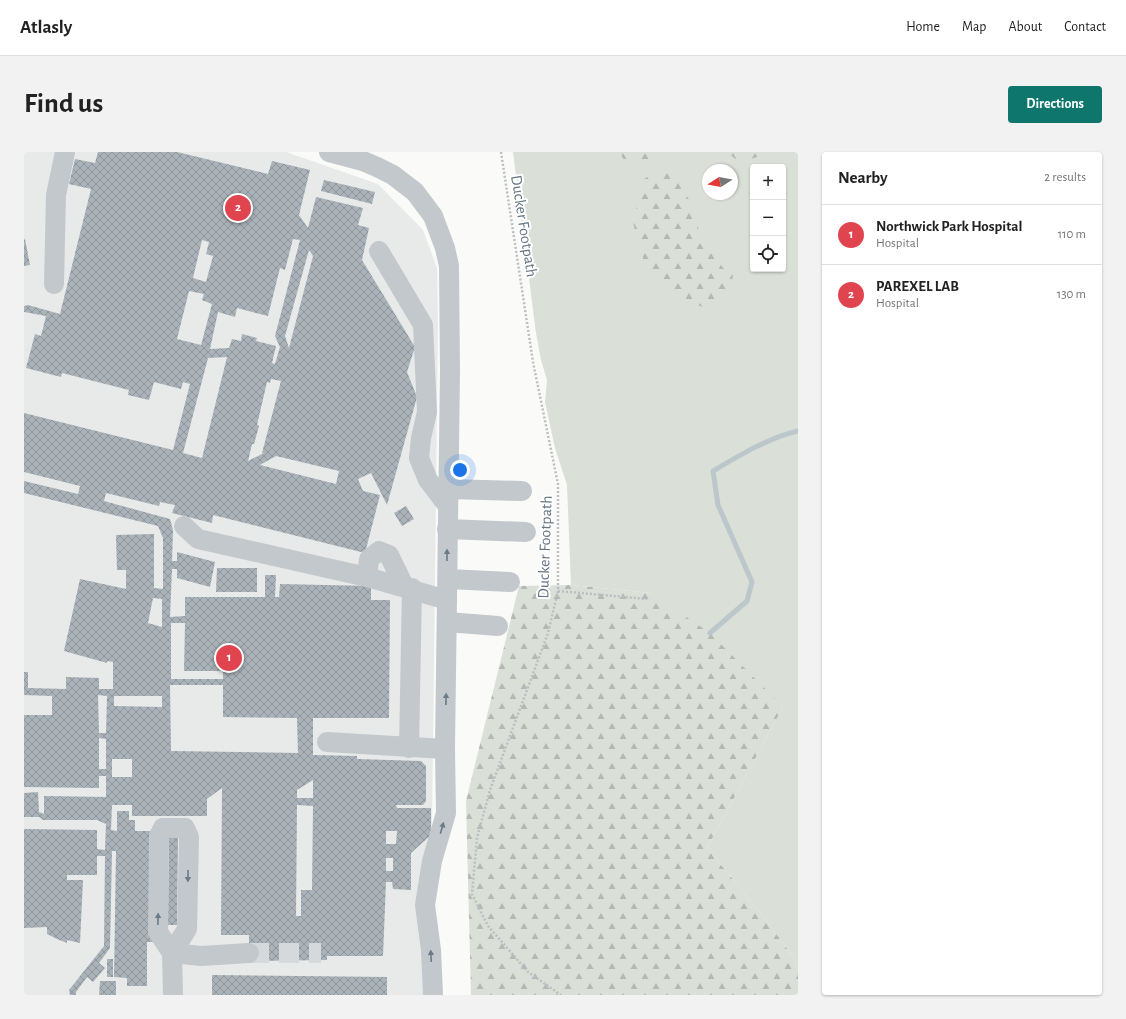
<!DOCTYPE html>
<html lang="en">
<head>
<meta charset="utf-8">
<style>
  :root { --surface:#fff; --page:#f2f2f2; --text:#222; --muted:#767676; --line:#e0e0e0; --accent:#0f766e }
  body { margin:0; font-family:"Alegreya Sans",sans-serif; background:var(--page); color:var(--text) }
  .controls { position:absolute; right:12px; top:12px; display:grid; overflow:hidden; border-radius:4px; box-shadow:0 1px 3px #0004 }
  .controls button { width:36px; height:36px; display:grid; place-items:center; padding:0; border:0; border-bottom:1px solid var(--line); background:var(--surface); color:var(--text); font:20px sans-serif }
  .compass { position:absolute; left:678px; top:12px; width:36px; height:36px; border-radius:50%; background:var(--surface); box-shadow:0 1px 3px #0004; rotate:259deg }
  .you { position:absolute; left:436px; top:318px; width:14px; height:14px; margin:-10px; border:3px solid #fff; border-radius:50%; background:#1a73e8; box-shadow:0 0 0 6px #1a73e833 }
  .badge { display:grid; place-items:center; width:26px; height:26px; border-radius:50%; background:var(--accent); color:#fff; font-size:13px; font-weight:700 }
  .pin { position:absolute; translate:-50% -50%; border:2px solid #fff; box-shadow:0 1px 4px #0006 }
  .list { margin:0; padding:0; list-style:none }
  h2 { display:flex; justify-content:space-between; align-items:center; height:52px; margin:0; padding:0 16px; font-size:17px }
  h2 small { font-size:13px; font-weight:400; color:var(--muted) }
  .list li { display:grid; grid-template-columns:26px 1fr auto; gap:12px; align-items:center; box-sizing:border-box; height:60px; padding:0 16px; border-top:1px solid var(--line) }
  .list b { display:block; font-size:15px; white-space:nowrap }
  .list p { margin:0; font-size:13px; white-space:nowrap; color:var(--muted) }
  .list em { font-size:13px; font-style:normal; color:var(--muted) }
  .icon { flex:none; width:22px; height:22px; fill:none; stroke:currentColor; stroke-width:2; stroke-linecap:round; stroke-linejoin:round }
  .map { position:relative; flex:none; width:774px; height:843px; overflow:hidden; border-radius:4px }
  header { display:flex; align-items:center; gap:24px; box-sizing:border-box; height:56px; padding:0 20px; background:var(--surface); border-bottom:1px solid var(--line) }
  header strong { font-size:19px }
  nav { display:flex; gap:22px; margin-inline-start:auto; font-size:14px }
  .intro { display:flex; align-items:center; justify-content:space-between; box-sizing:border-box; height:96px; padding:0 24px }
  h1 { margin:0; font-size:28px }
  .button { padding:10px 18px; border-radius:4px; background:var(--accent); color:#fff; font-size:14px; font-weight:700 }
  main { display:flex; gap:24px; padding:0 24px }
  aside { flex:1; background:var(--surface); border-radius:4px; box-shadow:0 1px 3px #0004 }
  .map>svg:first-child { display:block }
  .built { fill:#e8e9e9 }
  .green { fill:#dadfd7; fill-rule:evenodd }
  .forest { fill:url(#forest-firs) }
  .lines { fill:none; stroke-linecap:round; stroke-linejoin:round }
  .stream { stroke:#bbc7cb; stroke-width:5 }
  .building { fill:url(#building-cross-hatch); fill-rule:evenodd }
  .minor-tunnel { stroke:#d5d9db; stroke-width:20; stroke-dasharray:20 10; stroke-linecap:butt }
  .path { stroke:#bbbfc2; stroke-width:2.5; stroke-dasharray:2 2; stroke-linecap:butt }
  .minor { stroke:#c3c8cc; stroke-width:20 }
  .oneway { fill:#6a7a87 }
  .labels { text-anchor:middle; stroke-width:4; stroke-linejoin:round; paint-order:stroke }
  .street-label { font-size:16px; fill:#657683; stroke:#fff }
</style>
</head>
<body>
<header>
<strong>Atlasly</strong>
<nav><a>Home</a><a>Map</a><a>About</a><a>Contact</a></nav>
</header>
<div class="intro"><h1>Find us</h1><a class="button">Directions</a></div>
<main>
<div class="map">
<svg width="774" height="843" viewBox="0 0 774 843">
  <defs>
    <pattern id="forest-firs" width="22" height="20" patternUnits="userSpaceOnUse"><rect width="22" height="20" fill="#dadfd7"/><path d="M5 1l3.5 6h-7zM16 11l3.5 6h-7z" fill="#b4b9b4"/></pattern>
    <pattern id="building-cross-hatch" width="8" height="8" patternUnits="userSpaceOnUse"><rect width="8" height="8" fill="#aab3b9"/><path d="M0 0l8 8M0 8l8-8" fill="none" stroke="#8e969c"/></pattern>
  </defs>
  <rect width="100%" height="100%" fill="#fafaf8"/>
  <polygon class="built" points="0,0 262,0 354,32 399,78 413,116 414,168 406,843 0,843"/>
  <path class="green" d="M489,0H774V812L740,765L683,696L759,555L627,441L547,433L543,333L531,296L521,250L523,228L517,208L512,181ZM729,15H759V117H729ZM684,18H708V42H684Z"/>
  <g class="forest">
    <polygon points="595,0 629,0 622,11 600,8"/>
    <polygon points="702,0 735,0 733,5 716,10"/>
    <polygon points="631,19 647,22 659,34 662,43 672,57 676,91 681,98 690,103 699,116 709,123 706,145 688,158 667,151 622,114 616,99 609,70 619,28"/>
    <polygon points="547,433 627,441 686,481 759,555 683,696 740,765 774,812 774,843 447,843 442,649 495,434"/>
  </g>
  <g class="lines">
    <path class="stream" d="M686,481L723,449L728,430L694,353L689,319C716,303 744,286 774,279"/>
  </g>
  <g class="building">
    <path d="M74,0H153L244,22L248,9L286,18L275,63L284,76L292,45L339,56L334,73L345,76L338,108L391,195L383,220L393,245L363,353L347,321L334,327L339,339L356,343L341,401L189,363L188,371L148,361L151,353L136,350L135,354L82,341L80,349L146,367L149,378L148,409H153V400L191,410L186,435L153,426V417H148L146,465L161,464V445H255L256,432L347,434V448H366L365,566H289V603L333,604V607L397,609L402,614V649L399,653H372L373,656H407V683L387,701V738L369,737L368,730H362L359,804H303V808L225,809V783H197L198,636L183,647V664H108V653H88L87,678L93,679V659H105V668H111V679H132L130,790H123V834H103V826L90,825L92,699H88L86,796L75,811L81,816L69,830L63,825L52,840V843H46L45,838L80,794L81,704H73V723H43V728H59L56,791L43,788V791L33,787L23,782V775L0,776V677L73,678V697L81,698L82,672L73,668H19L15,665H0V641L14,640L15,660L20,662V644L82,645V624H75V636L0,635V563H28V544L0,543V520H4V536L42,537V525L75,526V537H89V510L83,509V511L40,499L56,427L102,437V418H93L92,383L130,382V436L139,437V386L134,374L0,341V329L54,342L56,334L0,320V261L149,298L166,232L159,230L157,237L130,230L125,248L104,243L105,238L38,221L37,225L2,216L11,182L17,184L22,164L0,160V154L4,153L36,162L67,37L45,32L51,7L71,11ZM269,87L276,88L251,184L256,195L251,212L248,211L252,194L232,189L233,186L218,182L217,189L208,187L205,196L186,197L194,160L211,165L213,156L244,164L256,116L261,118ZM178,88L185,90L182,102L189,104L182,130L169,126ZM285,98L289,104L265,196L261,184ZM165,139L180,142L178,148L188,152L177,193L153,187ZM203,205L178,306L159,301L184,206ZM247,227L257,229L238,301H240L224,309L228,292H230L235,274L233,273L243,230L246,231ZM252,304L315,319L312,332L236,313ZM129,446L138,447V475L124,471ZM147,471H161L160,519H199V527H147ZM146,533H199V565L273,566L274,601L147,599ZM74,543L83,544L82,581H75ZM90,544H138V555L90,554ZM75,586L82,587V617H75ZM88,607H108V625H88ZM289,628V646H273V638ZM273,653L289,654L288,738H277V764H272ZM362,679H373L372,692H362ZM362,706H369V719H362Z"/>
    <polygon points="300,28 351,40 348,52 297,39"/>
    <polygon points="1,87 6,113 0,114 0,88"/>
    <polygon points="382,354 390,367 378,374 370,361"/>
    <polygon points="193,416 233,416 233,440 192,440"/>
    <polygon points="241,423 252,423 251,445 241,445"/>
    <polygon points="145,684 154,684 153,773 144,773"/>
    <rect x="83" y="807" width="6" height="18"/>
    <polygon points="188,823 363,825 363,843 188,843"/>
    <polygon points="76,829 92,829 92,843 75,843"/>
  </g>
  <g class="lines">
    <polyline class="minor-tunnel" points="225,801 297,801"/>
    <g class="path">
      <polyline points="477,0 509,210 534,332 534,439 524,481 466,638 453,686 448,742 464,774 504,820 537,843"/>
      <polyline points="534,439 623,447"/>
    </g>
    <g class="minor">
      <polyline points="305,0 339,9 353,15 369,23 391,40 409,64 421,96 425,114 426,219 421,597 422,661 408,709 401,753 407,798 409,843"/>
      <polyline points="355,99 399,173 403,260 397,286 395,306 404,328 424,354"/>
      <polyline points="30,132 32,43 41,0"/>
      <polyline points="424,337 498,339"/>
      <polyline points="160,374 174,387 343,425 423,448"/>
      <polyline points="423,377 502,380"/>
      <polyline points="343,425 345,407 355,399 365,403 380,434"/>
      <polyline points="424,427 486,430"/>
      <polyline points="423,470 474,474"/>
      <polyline points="303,590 421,597"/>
      <polyline points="385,596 388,436"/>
      <polyline points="149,843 148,801 163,777 165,685 161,676 139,676 135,684 134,780 148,801 177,804 225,801"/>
    </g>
  </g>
  <defs><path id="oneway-solid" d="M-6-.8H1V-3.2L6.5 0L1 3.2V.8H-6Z"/></defs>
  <g class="oneway">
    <use href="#oneway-solid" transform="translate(423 403) rotate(-90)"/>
    <use href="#oneway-solid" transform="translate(422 547) rotate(-89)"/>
    <use href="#oneway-solid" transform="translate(418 676) rotate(-74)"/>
    <use href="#oneway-solid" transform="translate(164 724) rotate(91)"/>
    <use href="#oneway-solid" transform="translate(134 767) rotate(-89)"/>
    <use href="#oneway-solid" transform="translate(407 804) rotate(-93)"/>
  </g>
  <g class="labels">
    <g class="street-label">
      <text transform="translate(501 74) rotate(81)" y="6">Ducker Footpath</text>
      <text transform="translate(520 395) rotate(-88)" y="6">Ducker Footpath</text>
    </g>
  </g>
</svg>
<div class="controls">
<button>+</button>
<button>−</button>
<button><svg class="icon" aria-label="locate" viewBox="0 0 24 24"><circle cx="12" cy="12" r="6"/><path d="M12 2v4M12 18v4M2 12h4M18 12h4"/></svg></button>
</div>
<svg class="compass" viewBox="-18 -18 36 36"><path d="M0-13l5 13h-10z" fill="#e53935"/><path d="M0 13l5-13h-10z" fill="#767676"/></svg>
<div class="you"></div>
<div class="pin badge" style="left:205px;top:506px;background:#e0444e">1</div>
<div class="pin badge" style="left:214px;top:56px;background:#e0444e">2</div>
</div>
<aside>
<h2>Nearby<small>2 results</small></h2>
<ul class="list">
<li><span class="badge" style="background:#e0444e">1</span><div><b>Northwick Park Hospital</b><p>Hospital</p></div><em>110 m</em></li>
<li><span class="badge" style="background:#e0444e">2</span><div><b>PAREXEL LAB</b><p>Hospital</p></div><em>130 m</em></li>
</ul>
</aside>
</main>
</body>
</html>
